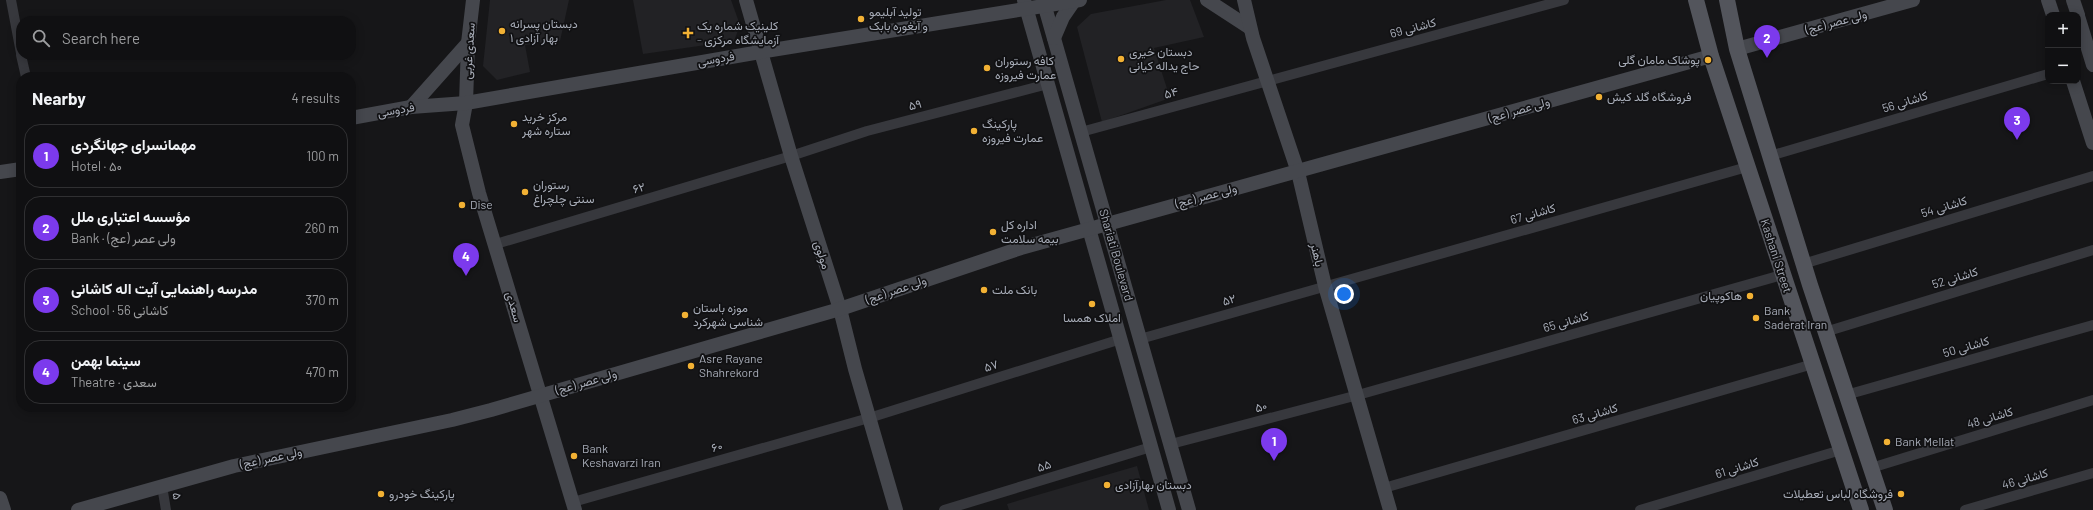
<!DOCTYPE html>
<html lang="en">
<head>
<meta charset="utf-8">
<style>
  :root { --surface:#101012; --page:#19191b; --text:#f1f3f6; --muted:#9c9d9f; --line:#303032; --accent:#7c3aed }
  body { margin:0; font-family:Barlow,Vazirmatn,sans-serif; background:var(--page); color:var(--text) }
  .controls { position:absolute; right:12px; top:12px; display:grid; overflow:hidden; border-radius:8px; box-shadow:0 2px 10px #0003 }
  .controls button { width:36px; height:36px; display:grid; place-items:center; padding:0; border:0; border-bottom:1px solid var(--line); background:var(--surface); color:var(--text); font:20px sans-serif }
  .you { position:absolute; left:1344px; top:294px; width:14px; height:14px; margin:-10px; border:3px solid #fff; border-radius:50%; background:#1a73e8; box-shadow:0 0 0 6px #1a73e833 }
  .badge { display:grid; place-items:center; width:26px; height:26px; border-radius:50%; background:var(--accent); color:#fff; font-size:13px; font-weight:700 }
  .pin { position:absolute; translate:-50% -33px; filter:drop-shadow(0 1px 2px #0008) }
  .pin::after { content:''; position:absolute; top:21px; width:14px; height:12px; background:inherit; clip-path:polygon(0 0,100% 0,50% 100%) }
  .list { margin:0; padding:0; list-style:none }
  h2 { display:flex; justify-content:space-between; align-items:center; height:52px; margin:0; padding:0 16px; font-size:17px }
  h2 small { font-size:13px; font-weight:400; color:var(--muted) }
  .list li { display:grid; grid-template-columns:26px 1fr auto; gap:12px; align-items:center; box-sizing:border-box; height:64px; margin:0 8px 8px; padding:0 8px; border:1px solid var(--line); border-radius:16px }
  .list b { display:block; font-size:15px; white-space:nowrap }
  .list p { margin:0; font-size:13px; white-space:nowrap; color:var(--muted) }
  .list em { font-size:13px; font-style:normal; color:var(--muted) }
  .icon { flex:none; width:22px; height:22px; fill:none; stroke:currentColor; stroke-width:2; stroke-linecap:round; stroke-linejoin:round }
  .map { position:relative; flex:none; width:2093px; height:510px; overflow:hidden }
  .search { position:absolute; background:var(--surface); box-shadow:0 2px 10px #0003; left:16px; top:16px; width:340px; height:44px; display:flex; align-items:center; gap:10px; box-sizing:border-box; padding:0 14px; border-radius:16px; color:var(--muted); font-size:15px }
  .panel { position:absolute; background:var(--surface); box-shadow:0 2px 10px #0003; left:16px; top:72px; width:340px; height:340px; border-radius:16px }
  .map>svg:first-child { display:block }
  .built { fill:#222225 }
  .lines { fill:none; stroke-linecap:round; stroke-linejoin:round }
  .minor { stroke:#37383d; stroke-width:10 }
  .secondary { stroke:#45474d; stroke-width:14 }
  .primary { stroke:#53555c; stroke-width:16 }
  .poi-dot { fill:#f2b134; stroke:#111113; stroke-width:1.5 }
  .labels { text-anchor:middle; stroke-width:3.5; stroke-linejoin:round; paint-order:stroke }
  .poi-label { font-size:12px; fill:#a8adb8; stroke:#111113; text-anchor:start }
  .street-label { font-size:12px; fill:#a8adb8; stroke:#111113 }
</style>
</head>
<body>
<div class="map">
<svg width="2093" height="510" viewBox="0 0 2093 510">
  <rect width="100%" height="100%" fill="#161618"/>
  <g class="built">
    <polygon points="490,0 569,0 560,41 525,45 530,72 497,80 483,66"/>
    <polygon points="633,0 731,0 740,25 734,41 643,54"/>
    <polygon points="1166,0 1190,0 1204,37 1154,48 1170,98 1102,122 1077,27 1091,14"/>
    <polygon points="1137,466 1149,510 1009,510 1007,504"/>
  </g>
  <g class="lines">
    <g class="minor">
      <polyline points="11,0 21,53"/>
      <polyline points="21,55 26,77"/>
      <polyline points="1081,132 1564,0"/>
      <polyline points="1770,156 2048,74"/>
      <polyline points="496,244 791,156 867,131 1048,84"/>
      <polyline points="1803,264 2093,176"/>
      <polyline points="1825,332 2093,250"/>
      <polyline points="1140,339 1747,167"/>
      <polyline points="1846,395 2093,325"/>
      <polyline points="1171,444 1358,395 1782,275"/>
      <polyline points="1871,468 2093,400"/>
      <polyline points="162,486 166,510"/>
      <polyline points="1384,488 1813,364"/>
      <polyline points="573,502 869,418 1121,339"/>
      <polyline points="944,510 1151,447"/>
      <polyline points="1640,510 1841,450"/>
      <polyline points="1965,510 2093,473"/>
    </g>
    <g class="secondary">
      <polyline points="473,0 468,43 466,103 462,125 479,193 575,510"/>
      <polyline points="746,0 791,156 840,309 855,369 896,510"/>
      <polyline points="1024,0 1169,510"/>
      <polyline points="1043,0 1189,510"/>
      <polyline points="1207,0 1250,28"/>
      <polyline points="1244,0 1253,38 1298,172 1325,286 1390,510"/>
      <polyline points="2048,0 2053,15"/>
      <polyline points="2073,0 2078,15"/>
      <polyline points="2078,16 2093,65"/>
      <polyline points="1054,38 1063,17 1074,1"/>
      <polyline points="1737,49 1913,0"/>
      <polyline points="2073,81 2093,143"/>
      <polyline points="411,107 468,43"/>
      <polyline points="351,118 411,107 466,103 760,52 1080,0"/>
      <polyline points="0,172 21,169"/>
      <polyline points="0,498 4,510"/>
      <polyline points="78,510 234,466 452,420 491,410 840,309 1021,248 1711,56"/>
    </g>
    <g class="primary">
      <polyline points="1696,0 1711,56 1861,510"/>
      <polyline points="1727,0 1737,49 1810,285 1885,510"/>
    </g>
  </g>
  <g class="poi-dot">
    <circle cx="861" cy="19" r="4"/>
    <circle cx="502" cy="31" r="4"/>
    <path d="M686 27h4v4h4v4h-4v4h-4v-4h-4v-4h4z"/>
    <circle cx="1121" cy="59" r="4"/>
    <circle cx="1708" cy="60" r="4"/>
    <circle cx="987" cy="68" r="4"/>
    <circle cx="1599" cy="97" r="4"/>
    <circle cx="514" cy="124" r="4"/>
    <circle cx="974" cy="131" r="4"/>
    <circle cx="525" cy="192" r="4"/>
    <circle cx="462" cy="205" r="4"/>
    <circle cx="993" cy="232" r="4"/>
    <circle cx="984" cy="290" r="4"/>
    <circle cx="1750" cy="296" r="4"/>
    <circle cx="1092" cy="304" r="4"/>
    <circle cx="685" cy="315" r="4"/>
    <circle cx="1756" cy="318" r="4"/>
    <circle cx="691" cy="366" r="4"/>
    <circle cx="1887" cy="442" r="4"/>
    <circle cx="574" cy="456" r="4"/>
    <circle cx="1107" cy="485" r="4"/>
    <circle cx="381" cy="494" r="4"/>
    <circle cx="1901" cy="494" r="4"/>
  </g>
  <g class="labels">
    <g class="poi-label">
      <text x="869" y="16">تولید آبلیمو<tspan x="869" dy="14">و آبغوره بابک</tspan></text>
      <text x="510" y="28">دبستان پسرانه<tspan x="510" dy="14">بهار آزادی ۱</tspan></text>
      <text x="697" y="30">کلینیک شماره یک<tspan x="697" dy="14">- آزمایشگاه مرکزی</tspan></text>
      <text x="1129" y="56">دبستان خیری<tspan x="1129" dy="14">حاج یداله کیانی</tspan></text>
      <text x="1700" y="64" text-anchor="end">پوشاک مامان گلی</text>
      <text x="995" y="65">کافه رستوران<tspan x="995" dy="14">عمارت فیروزه</tspan></text>
      <text x="1607" y="101">فروشگاه گلد کیش</text>
      <text x="522" y="121">مرکز خرید<tspan x="522" dy="14">ستاره شهر</tspan></text>
      <text x="982" y="128">پارکینگ<tspan x="982" dy="14">عمارت فیروزه</tspan></text>
      <text x="533" y="189">رستوران<tspan x="533" dy="14">سنتی چلچراغ</tspan></text>
      <text x="470" y="209">Dise</text>
      <text x="1001" y="229">اداره کل<tspan x="1001" dy="14">بیمه سلامت</tspan></text>
      <text x="992" y="294">بانک ملت</text>
      <text x="1742" y="300" text-anchor="end">هاکوپیان</text>
      <text x="693" y="312">موزه باستان<tspan x="693" dy="14">شناسی شهرکرد</tspan></text>
      <text x="1764" y="315">Bank<tspan x="1764" dy="14">Saderat Iran</tspan></text>
      <text x="1092" y="322" text-anchor="middle">املاک همسا</text>
      <text x="699" y="363">Asre Rayane<tspan x="699" dy="14">Shahrekord</tspan></text>
      <text x="1895" y="446">Bank Mellat</text>
      <text x="582" y="453">Bank<tspan x="582" dy="14">Keshavarzi Iran</tspan></text>
      <text x="1115" y="489">دبستان بهارآزادی</text>
      <text x="389" y="498">پارکینگ خودرو</text>
      <text x="1893" y="498" text-anchor="end">فروشگاه لباس تعطیلات</text>
    </g>
    <g class="street-label">
      <text transform="translate(1836 22) rotate(-15)" y="4">ولی عصر (عج)</text>
      <text transform="translate(1413 28) rotate(-15)" y="4">کاشانی 69</text>
      <text transform="translate(469 51) rotate(-86)" y="4">سعدی غربی</text>
      <text transform="translate(716 59) rotate(-10)" y="4">فردوسی</text>
      <text transform="translate(1171 93) rotate(-15)" y="4">۵۴</text>
      <text transform="translate(1905 102) rotate(-17)" y="4">کاشانی 56</text>
      <text transform="translate(915 105) rotate(-15)" y="4">۵۹</text>
      <text transform="translate(396 110) rotate(-10)" y="4">فردوسی</text>
      <text transform="translate(1519 110) rotate(-16)" y="4">ولی عصر (عج)</text>
      <text transform="translate(639 188) rotate(-17)" y="4">۶۲</text>
      <text transform="translate(1206 196) rotate(-15)" y="4">ولی عصر (عج)</text>
      <text transform="translate(1944 207) rotate(-17)" y="4">کاشانی 54</text>
      <text transform="translate(1533 214) rotate(-16)" y="4">کاشانی 67</text>
      <text transform="translate(822 255) rotate(72)" y="4">مولوی</text>
      <text transform="translate(1116 255) rotate(74)" y="4">Shariati Boulevard</text>
      <text transform="translate(1317 255) rotate(77)" y="4">باهنر</text>
      <text transform="translate(1776 256) rotate(72)" y="4">Kashani Street</text>
      <text transform="translate(1955 278) rotate(-17)" y="4">کاشانی 52</text>
      <text transform="translate(896 290) rotate(-19)" y="4">ولی عصر (عج)</text>
      <text transform="translate(1229 300) rotate(-16)" y="4">۵۲</text>
      <text transform="translate(514 307) rotate(74)" y="4">سعدی</text>
      <text transform="translate(1566 322) rotate(-16)" y="4">کاشانی 65</text>
      <text transform="translate(1966 347) rotate(-16)" y="4">کاشانی 50</text>
      <text transform="translate(991 366) rotate(-17)" y="4">۵۷</text>
      <text transform="translate(586 382) rotate(-16)" y="4">ولی عصر (عج)</text>
      <text transform="translate(1261 407) rotate(-15)" y="4">۵۰</text>
      <text transform="translate(1595 414) rotate(-16)" y="4">کاشانی 63</text>
      <text transform="translate(1990 418) rotate(-17)" y="4">کاشانی 48</text>
      <text transform="translate(717 447) rotate(-16)" y="4">۶۰</text>
      <text transform="translate(271 458) rotate(-12)" y="4">ولی عصر (عج)</text>
      <text transform="translate(1044 466) rotate(-17)" y="4">۵۵</text>
      <text transform="translate(1737 468) rotate(-17)" y="4">کاشانی 61</text>
      <text transform="translate(2025 479) rotate(-16)" y="4">کاشانی 46</text>
      <text transform="translate(177 496) rotate(81)" y="4">۵</text>
    </g>
  </g>
</svg>
<div class="controls">
<button>+</button>
<button>−</button>
</div>
<div class="you"></div>
<div class="pin badge" style="left:1274px;top:461px">1</div>
<div class="pin badge" style="left:1767px;top:58px">2</div>
<div class="pin badge" style="left:2017px;top:140px">3</div>
<div class="pin badge" style="left:466px;top:276px">4</div>
<div class="search"><svg class="icon" aria-label="search" viewBox="0 0 24 24"><circle cx="10" cy="10" r="6"/><path d="M15 15l6 6"/></svg>Search here</div>
<section class="panel">
<h2>Nearby<small>4 results</small></h2>
<ul class="list">
<li><span class="badge">1</span><div><b>مهمانسرای جهانگردی</b><p>Hotel · ۵۰</p></div><em>100 m</em></li>
<li><span class="badge">2</span><div><b>مؤسسه اعتباری ملل</b><p>Bank · ولی عصر (عج)</p></div><em>260 m</em></li>
<li><span class="badge">3</span><div><b>مدرسه راهنمایی آیت اله کاشانی</b><p>School · کاشانی 56</p></div><em>370 m</em></li>
<li><span class="badge">4</span><div><b>سینما بهمن</b><p>Theatre · سعدی</p></div><em>470 m</em></li>
</ul>
</section>
</div>
</body>
</html>
